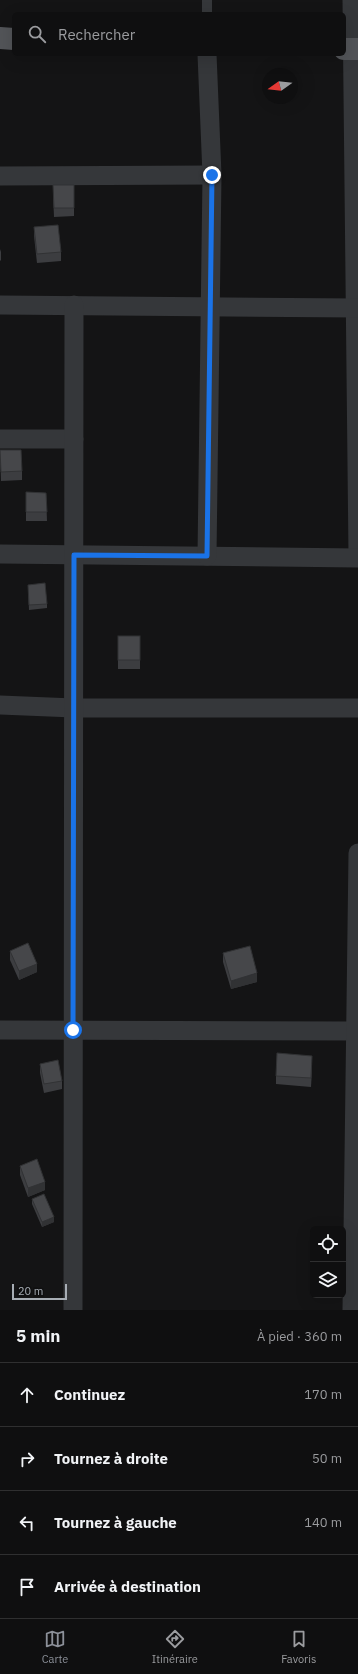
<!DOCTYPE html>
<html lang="fr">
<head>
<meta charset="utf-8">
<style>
  :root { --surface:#0f0f10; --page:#181819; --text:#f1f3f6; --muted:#9b9c9f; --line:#2f2f30; --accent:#8c9099 }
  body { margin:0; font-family:"IBM Plex Sans",sans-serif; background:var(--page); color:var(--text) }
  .controls { position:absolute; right:12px; bottom:12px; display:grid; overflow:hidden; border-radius:6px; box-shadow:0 4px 16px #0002 }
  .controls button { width:36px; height:36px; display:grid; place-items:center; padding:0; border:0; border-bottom:1px solid var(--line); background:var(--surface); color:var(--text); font:20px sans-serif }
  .compass { position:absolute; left:262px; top:68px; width:36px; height:36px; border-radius:50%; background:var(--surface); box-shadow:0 4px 16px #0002; rotate:255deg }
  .scale { position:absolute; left:12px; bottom:10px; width:55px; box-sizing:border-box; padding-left:4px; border:2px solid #a7adb4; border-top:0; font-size:11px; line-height:14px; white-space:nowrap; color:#a7adb4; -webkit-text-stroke:3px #0f0f10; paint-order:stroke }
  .stop { position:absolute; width:12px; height:12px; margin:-9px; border:3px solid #1a73e8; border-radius:50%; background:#fff }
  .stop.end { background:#1a73e8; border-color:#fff; box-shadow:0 1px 4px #0008 }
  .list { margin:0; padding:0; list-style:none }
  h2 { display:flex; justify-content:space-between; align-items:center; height:52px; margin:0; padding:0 16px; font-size:17px }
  h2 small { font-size:13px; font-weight:400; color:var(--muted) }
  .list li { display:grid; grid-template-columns:26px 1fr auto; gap:12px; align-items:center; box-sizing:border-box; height:64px; padding:0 16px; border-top:1px solid var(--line) }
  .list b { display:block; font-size:15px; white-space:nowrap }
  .list em { font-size:13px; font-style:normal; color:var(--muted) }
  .icon { flex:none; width:22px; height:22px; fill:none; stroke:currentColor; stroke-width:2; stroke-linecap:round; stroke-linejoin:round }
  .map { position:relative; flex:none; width:358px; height:1310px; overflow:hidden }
  .search { position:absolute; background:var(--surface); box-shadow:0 4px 16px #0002; left:12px; right:12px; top:12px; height:44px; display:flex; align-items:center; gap:10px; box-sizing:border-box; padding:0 14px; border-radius:6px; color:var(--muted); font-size:15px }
  .sheet { height:308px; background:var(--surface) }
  nav { display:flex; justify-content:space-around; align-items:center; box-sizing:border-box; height:56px; border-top:1px solid var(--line); background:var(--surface); font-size:11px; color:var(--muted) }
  nav a { display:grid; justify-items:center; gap:2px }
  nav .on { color:var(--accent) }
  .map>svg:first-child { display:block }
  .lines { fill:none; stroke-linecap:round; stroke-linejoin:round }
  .service { stroke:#35373a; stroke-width:10 }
  .minor { stroke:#35373a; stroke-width:19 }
  .primary { stroke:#525458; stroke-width:22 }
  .wall { fill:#3c3d40 }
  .shaded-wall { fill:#313234 }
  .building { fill:#46474a; stroke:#313234 }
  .route { stroke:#1a73e8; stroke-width:5 }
</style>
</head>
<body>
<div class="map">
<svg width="358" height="1310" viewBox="0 0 358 1310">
  <rect width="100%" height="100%" fill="#141415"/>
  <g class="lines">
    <polyline class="service" points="207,0 207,14"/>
    <g class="minor">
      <polyline points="352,0 358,556"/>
      <polyline points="0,176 212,175"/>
      <polyline points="0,305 358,308"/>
      <polyline points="0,439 74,439"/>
      <polyline points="0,554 358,558"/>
      <polyline points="207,556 212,175 207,54"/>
      <polyline points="0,705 74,708 358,708"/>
      <polyline points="0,1030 356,1031"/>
      <polyline points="73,1310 74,305"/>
      <polyline points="352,1310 358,853"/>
    </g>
    <g class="primary">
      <polyline points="0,38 14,39"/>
      <polyline points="344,49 358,49"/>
    </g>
  </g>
  <g class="wall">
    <polygon points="53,194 74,208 74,216 54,217"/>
    <polygon points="34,227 61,252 61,261 37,263 34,236"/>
    <polygon points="0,249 1,252 1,260 0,261"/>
    <polygon points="0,450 22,471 22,480 1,481"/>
    <polygon points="26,492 46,493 47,521 26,521"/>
    <polygon points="28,585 47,604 47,608 29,610"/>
    <rect x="118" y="636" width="22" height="33"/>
    <polygon points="10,951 37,972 19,980 10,960"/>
    <polygon points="223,953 257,982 231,989 223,962"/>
    <polygon points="40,1064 62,1081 62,1089 44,1093 40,1073"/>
    <polygon points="312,1064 311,1087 276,1084 276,1076"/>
    <polygon points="20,1166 45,1190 28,1197 20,1175"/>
    <polygon points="32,1199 54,1222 42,1227 32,1204"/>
  </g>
  <g class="shaded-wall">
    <polygon points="37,964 37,972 19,980 19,971"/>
    <polygon points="257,973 257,982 231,989 231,981"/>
    <polygon points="312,1056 312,1064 311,1087 311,1078"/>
    <polygon points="45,1182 45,1190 28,1197 28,1188"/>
    <polygon points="54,1217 54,1222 42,1227 42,1222"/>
  </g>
  <g class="building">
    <polygon points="53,185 74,185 74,208 54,208"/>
    <polygon points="58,225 61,252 37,254 34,227"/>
    <polygon points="0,450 21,450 22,471 1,472"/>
    <polygon points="26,492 46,493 47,512 26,512"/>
    <polygon points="45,583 47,604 29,605 28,585"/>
    <rect x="118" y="636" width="22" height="24"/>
    <polygon points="28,943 37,964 19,971 10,951"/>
    <polygon points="250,946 257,973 231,981 223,953"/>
    <polygon points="277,1053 312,1056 311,1078 276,1076"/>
    <polygon points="58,1060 62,1081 44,1084 40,1064"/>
    <polygon points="37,1159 45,1182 28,1188 20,1166"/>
    <polygon points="44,1194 54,1217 42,1222 32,1199"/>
  </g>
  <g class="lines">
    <polyline class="route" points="73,1030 74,555 207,556 212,175"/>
  </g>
</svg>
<div class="controls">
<button><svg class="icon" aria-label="locate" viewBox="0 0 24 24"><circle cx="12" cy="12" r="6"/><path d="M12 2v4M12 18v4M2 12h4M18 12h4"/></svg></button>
<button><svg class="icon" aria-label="layers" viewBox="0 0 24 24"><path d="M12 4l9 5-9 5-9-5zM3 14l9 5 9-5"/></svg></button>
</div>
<svg class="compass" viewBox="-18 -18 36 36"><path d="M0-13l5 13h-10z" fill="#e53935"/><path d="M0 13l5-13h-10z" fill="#9b9c9f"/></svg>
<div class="scale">20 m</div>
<div class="stop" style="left:73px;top:1030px"></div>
<div class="stop end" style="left:212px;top:175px"></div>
<div class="search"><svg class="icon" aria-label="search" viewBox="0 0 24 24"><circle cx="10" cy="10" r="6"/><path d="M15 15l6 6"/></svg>Rechercher</div>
</div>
<section class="sheet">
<h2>5 min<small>À pied · 360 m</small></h2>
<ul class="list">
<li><svg class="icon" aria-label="ahead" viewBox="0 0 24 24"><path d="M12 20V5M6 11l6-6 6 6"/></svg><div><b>Continuez</b></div><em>170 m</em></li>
<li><svg class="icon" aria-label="right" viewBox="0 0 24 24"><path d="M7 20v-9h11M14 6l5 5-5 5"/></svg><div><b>Tournez à droite</b></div><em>50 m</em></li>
<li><svg class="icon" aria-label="left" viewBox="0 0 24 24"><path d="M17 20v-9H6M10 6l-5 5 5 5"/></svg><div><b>Tournez à gauche</b></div><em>140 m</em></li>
<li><svg class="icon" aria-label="arrive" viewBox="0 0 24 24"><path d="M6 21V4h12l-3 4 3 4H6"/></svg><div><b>Arrivée à destination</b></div></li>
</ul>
</section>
<nav>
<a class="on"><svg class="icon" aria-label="map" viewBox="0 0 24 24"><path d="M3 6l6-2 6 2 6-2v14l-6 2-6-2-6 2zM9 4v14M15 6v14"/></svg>Carte</a>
<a><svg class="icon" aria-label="directions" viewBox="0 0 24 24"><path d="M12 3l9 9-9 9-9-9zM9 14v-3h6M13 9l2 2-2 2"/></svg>Itinéraire</a>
<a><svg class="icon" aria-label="saved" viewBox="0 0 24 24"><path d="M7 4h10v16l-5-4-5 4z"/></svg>Favoris</a>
</nav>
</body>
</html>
